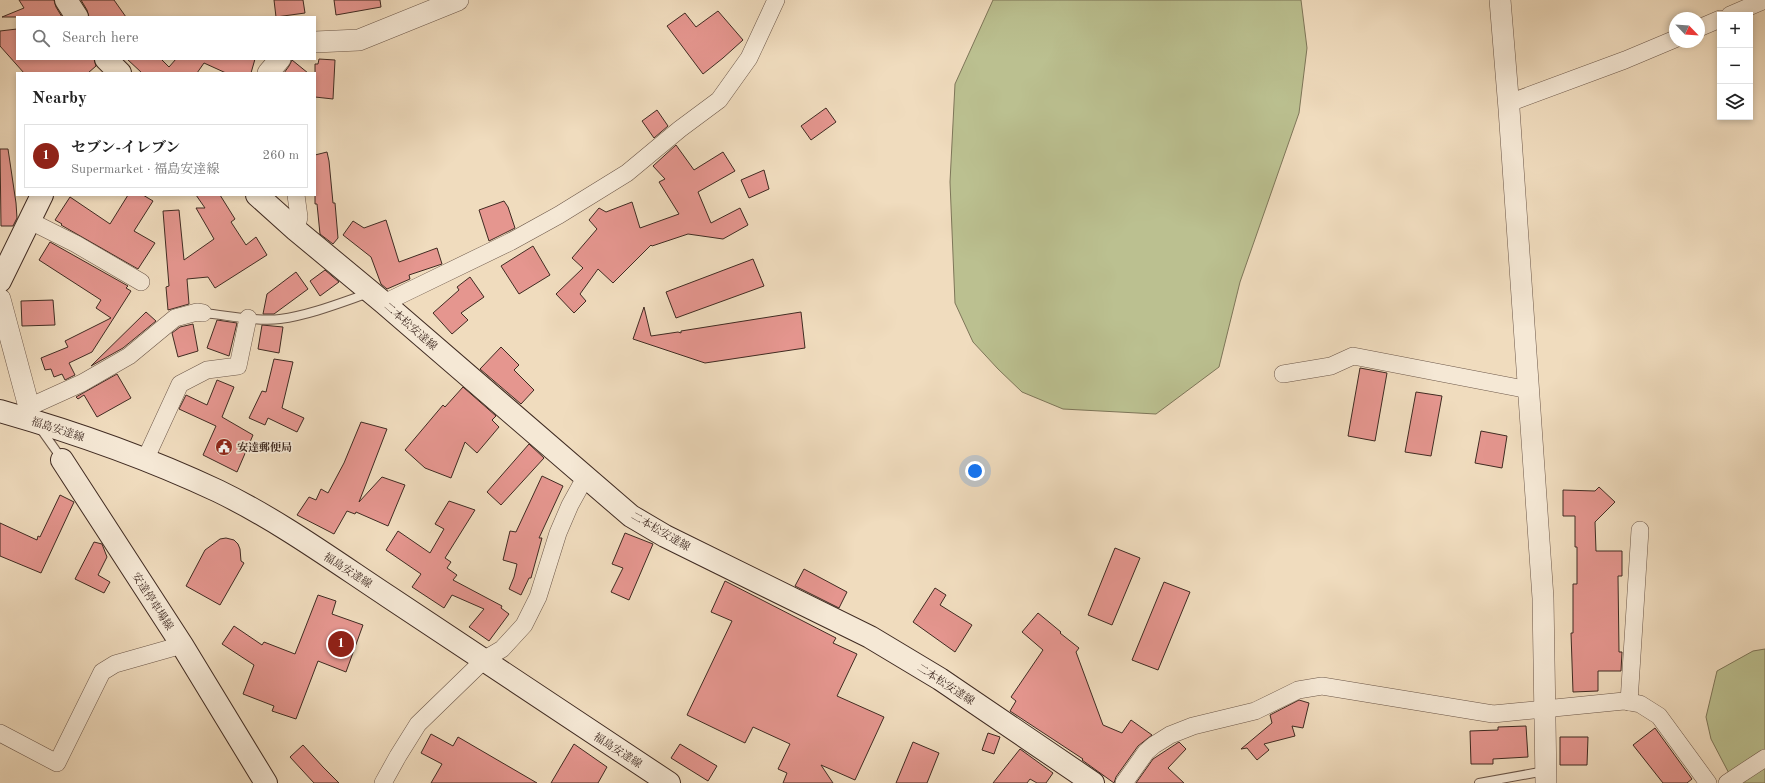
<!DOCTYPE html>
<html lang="en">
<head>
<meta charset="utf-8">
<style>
  :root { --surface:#fff; --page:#f2f2f2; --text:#222; --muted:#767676; --line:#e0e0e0; --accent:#8f2418 }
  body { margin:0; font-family:"Old Standard TT","Noto Serif JP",serif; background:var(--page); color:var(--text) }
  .controls { position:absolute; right:12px; top:12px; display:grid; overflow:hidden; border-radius:0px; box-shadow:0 2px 6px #0003 }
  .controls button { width:36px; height:36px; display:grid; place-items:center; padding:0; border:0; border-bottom:1px solid var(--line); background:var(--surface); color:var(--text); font:20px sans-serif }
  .compass { position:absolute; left:1669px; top:12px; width:36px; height:36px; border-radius:50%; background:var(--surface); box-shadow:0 2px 6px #0003; rotate:115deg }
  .you { position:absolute; left:975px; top:471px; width:14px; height:14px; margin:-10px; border:3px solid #fff; border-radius:50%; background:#1a73e8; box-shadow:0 0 0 6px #1a73e833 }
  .badge { display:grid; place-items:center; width:26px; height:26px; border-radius:50%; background:var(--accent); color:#fff; font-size:13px; font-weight:700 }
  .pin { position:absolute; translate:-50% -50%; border:2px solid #fff; box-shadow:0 1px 4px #0006 }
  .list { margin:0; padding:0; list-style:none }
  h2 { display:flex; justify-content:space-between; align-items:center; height:52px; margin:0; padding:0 16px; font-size:17px }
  h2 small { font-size:13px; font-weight:400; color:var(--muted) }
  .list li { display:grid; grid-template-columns:26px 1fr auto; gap:12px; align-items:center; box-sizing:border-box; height:64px; margin:0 8px 8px; padding:0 8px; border:1px solid var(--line); border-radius:0px }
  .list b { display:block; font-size:15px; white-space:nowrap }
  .list p { margin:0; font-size:13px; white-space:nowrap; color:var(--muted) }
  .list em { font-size:13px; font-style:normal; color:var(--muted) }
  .icon { flex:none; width:22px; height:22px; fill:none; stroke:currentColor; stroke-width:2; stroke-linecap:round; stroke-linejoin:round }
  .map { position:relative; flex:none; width:1765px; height:783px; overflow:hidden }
  .search { position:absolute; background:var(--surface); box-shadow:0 2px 6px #0003; left:16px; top:16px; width:300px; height:44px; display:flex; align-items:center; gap:10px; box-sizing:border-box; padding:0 14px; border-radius:0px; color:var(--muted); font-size:15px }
  .panel { position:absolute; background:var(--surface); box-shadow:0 2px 6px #0003; left:16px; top:72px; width:300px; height:124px; border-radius:0px }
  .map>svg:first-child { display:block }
  .green { fill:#bbc090; stroke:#7e7659 }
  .building { fill:#e5968f; stroke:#402b22 }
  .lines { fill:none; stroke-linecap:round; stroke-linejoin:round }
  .service-casing { stroke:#6c5749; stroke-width:10 }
  .minor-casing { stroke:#6c5749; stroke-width:18 }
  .tertiary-casing { stroke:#6c5749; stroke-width:22 }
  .secondary-casing { stroke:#402b22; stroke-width:24 }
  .service { stroke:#f5e8d5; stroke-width:8 }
  .minor { stroke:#f5e8d5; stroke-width:17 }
  .tertiary { stroke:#f5e8d5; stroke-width:21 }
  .secondary { stroke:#f5e8d5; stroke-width:22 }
  .labels { text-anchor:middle; stroke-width:3.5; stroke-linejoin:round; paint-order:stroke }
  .street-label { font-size:11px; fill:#402b22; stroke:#f5e8d5 }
  .poi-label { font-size:11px; font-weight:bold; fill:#402b22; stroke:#f5e8d5; text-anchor:start }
</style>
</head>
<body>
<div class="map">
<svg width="1765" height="783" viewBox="0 0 1765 783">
  <rect width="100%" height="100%" fill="#f0dcbe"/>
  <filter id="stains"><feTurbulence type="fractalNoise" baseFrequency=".005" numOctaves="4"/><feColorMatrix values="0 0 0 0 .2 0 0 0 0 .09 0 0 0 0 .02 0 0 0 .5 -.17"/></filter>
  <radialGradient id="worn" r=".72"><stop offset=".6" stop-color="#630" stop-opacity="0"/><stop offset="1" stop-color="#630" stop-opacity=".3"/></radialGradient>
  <g class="green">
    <polygon points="993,0 1301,0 1307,48 1299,113 1240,282 1219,367 1156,414 1063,409 1022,392 998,369 973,342 955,303 950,182 955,84"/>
    <polygon points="1765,649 1765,783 1734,783 1711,739 1706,717 1717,671 1753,651"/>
  </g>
  <g class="building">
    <polygon points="19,0 54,0 56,7 62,17 2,17 24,8"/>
    <polygon points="81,0 114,0 126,17 89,17 87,10"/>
    <polygon points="274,0 303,0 305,13 276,17"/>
    <polygon points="334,0 380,0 381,7 336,15"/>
    <polygon points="718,11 743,40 723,58 703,74 667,26 685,13 696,27"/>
    <polygon points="17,29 17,59 94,59 96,66 88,73 24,73 0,46 0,31"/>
    <polygon points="127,59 161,59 169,67 176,59 255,59 251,73 226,73 204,63 197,73 142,73"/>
    <polygon points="319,59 335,60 333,99 315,97 315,64 318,64"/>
    <polygon points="292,60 308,73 284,73 289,66"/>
    <polygon points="826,108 836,122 811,140 801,126"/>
    <polygon points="657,110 668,126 654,138 642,121"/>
    <polygon points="676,145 694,170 723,152 735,171 698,192 711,223 740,208 748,225 723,239 688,234 652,246 651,245 613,283 598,269 580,294 586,301 574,313 556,294 583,268 572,258 597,229 589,220 599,208 606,212 632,202 640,228 679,214 659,182 665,179 653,166"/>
    <polygon points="0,149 8,149 16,203 17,218 13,226 1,226"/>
    <polygon points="327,152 329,161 333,203 335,203 338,238 333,244 320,234 317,204 315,204 315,155"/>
    <polygon points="764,170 769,189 749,198 741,180"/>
    <polygon points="128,195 143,195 153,201 134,231 155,243 138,269 61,225 62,224 55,220 70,197 110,224"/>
    <polygon points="196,195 220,195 235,219 231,222 246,245 256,237 267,255 215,288 208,277 187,279 189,304 168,310 166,287 169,286 163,211 179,210 184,260 214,239 196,208 205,208"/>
    <polygon points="504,201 508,207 515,228 489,241 479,210"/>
    <polygon points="386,220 399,262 437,248 442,264 409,275 410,279 387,289 381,284 371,257 343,235 353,221 364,228"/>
    <polygon points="50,242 128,286 126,288 131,291 92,352 69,363 75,375 65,380 62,374 54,377 51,369 45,370 41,358 68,347 65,341 111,318 96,308 101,300 39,260"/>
    <polygon points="533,246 550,275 519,294 501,266"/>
    <polygon points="753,259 764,286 676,318 666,292"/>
    <polygon points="325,270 339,282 320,296 310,281"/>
    <polygon points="296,272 308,289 274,314 263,314 267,294"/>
    <polygon points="470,277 484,297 461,313 468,320 452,334 433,313 459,290 457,287"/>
    <polygon points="53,300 55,325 22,326 21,301"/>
    <polygon points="644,307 651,336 678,332 681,333 681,331 801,312 805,348 705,363 633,339"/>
    <polygon points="146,312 156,321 123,348 91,366"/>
    <polygon points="217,320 237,323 229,356 207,348"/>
    <polygon points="193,324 198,351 178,357 172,333 180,327"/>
    <polygon points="262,325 283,327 279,353 258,349"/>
    <polygon points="501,347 519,365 514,370 534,390 521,404 480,369"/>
    <polygon points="274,359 293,362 282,408 304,418 297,432 268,418 265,425 249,418 262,391 266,392"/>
    <polygon points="1360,368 1387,373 1375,441 1348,436"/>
    <polygon points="117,374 131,398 97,417 84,395 78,399 76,397"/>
    <polygon points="217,380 234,387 222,417 253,435 237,472 203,455 216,426 179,409 186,395 207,405"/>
    <polygon points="463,387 496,416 492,420 499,427 477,453 465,442 451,478 425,468 405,450 443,405 445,407"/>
    <polygon points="1416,392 1442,396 1431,456 1405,452"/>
    <polygon points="361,422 387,429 359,502 382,477 405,485 388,526 356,512 355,514 347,511 334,534 297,515 309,497 316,500 321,489 328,493 344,463"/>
    <polygon points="1481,431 1507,436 1502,468 1475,463"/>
    <polygon points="529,444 544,458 501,505 487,492"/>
    <polygon points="542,476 563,486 539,538 542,538 531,578 529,578 521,595 509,589 514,577 517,564 503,560 510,531 516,532"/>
    <polygon points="1599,487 1615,502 1595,522 1596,551 1622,551 1622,576 1618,576 1619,652 1622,652 1621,671 1598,671 1598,691 1573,692 1571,633 1573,633 1573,584 1577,584 1577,547 1575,547 1575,516 1563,516 1563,490 1595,491"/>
    <polygon points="60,495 74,502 41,573 0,556 0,523 37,540 38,536 40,537"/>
    <polygon points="449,501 475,510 445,558 451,562 447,568 457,575 453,580 502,606 501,608 509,614 489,641 469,627 484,609 452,595 444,608 412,587 421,574 386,550 398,531 430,553 444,529 435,524"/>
    <polygon points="625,533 653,544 629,600 611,592 623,568 612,564"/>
    <polygon points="226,538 234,540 238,544 240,549 241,561 244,563 220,605 186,586 205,550 220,539"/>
    <polygon points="94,542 102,544 107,557 98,575 110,582 104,593 75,579"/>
    <polygon points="1115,548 1140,558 1112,625 1088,615"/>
    <polygon points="804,569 847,592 839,608 795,586"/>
    <polygon points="725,581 836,638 833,643 857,654 837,696 884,717 855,780 821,765 833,783 783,783 787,773 778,769 790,744 753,727 745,743 687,715 732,621 711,612"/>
    <polygon points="1164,582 1190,592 1158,670 1132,660"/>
    <polygon points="935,588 946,595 940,605 972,625 955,652 913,622"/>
    <polygon points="318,595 336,601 332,614 363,625 346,672 318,661 296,719 272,711 274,706 243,694 254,665 222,644 234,626 262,645 264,642 295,654"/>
    <polygon points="1038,613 1061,632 1060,633 1079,648 1076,652 1103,725 1122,733 1131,720 1152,735 1138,746 1116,777 1114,783 1082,760 1083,759 1010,711 1016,701 1011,697 1043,650 1022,632"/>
    <polygon points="1299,700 1309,703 1303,728 1292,726 1295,736 1264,744 1269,750 1257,760 1247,748 1241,749 1272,723 1270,715"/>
    <polygon points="1526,726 1528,757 1493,759 1493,764 1471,764 1470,731 1498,730 1498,727"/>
    <polygon points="1655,728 1692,779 1687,783 1663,783 1633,745"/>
    <polygon points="988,733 1000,737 994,754 982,750"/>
    <polygon points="431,734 453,746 458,737 537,783 431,783 442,764 421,753"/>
    <polygon points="1560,737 1588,737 1587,765 1560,765"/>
    <polygon points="913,742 939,753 927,783 896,783"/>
    <polygon points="1179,742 1186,749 1168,768 1184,783 1136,783 1153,759"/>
    <polygon points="574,744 607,767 598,783 551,783"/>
    <polygon points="680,744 717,766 708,781 671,758"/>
    <polygon points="303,745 323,767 339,783 314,783 290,757"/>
    <polygon points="1020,749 1053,773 1046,783 1037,783 1030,779 1027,783 993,783"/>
  </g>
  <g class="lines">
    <g class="service-casing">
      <g id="service">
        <path d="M203,313C227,315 257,322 280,319C310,315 340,303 369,293"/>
        <polyline points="40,428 62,459"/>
        <polyline points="1479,783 1545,771"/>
      </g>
    </g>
    <g class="minor-casing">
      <g id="minor">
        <polyline points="1730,15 1765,0"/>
        <polyline points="1699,28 1720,19"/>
        <polyline points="1509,103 1625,60 1675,39"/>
        <polyline points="296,195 299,217 296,230"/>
        <polyline points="30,221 76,244 141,282"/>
        <polyline points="384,303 510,242 559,215 627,173 680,129 719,100 749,58 776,0"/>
        <polyline points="1283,374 1331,366 1353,356 1529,390"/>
        <polyline points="29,407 82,383 129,356 175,318 197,312 203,313"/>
        <polyline points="145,460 180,384 207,370 238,366 248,318"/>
        <polyline points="1629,702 1640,530"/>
        <polyline points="0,733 57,763 102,672 115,664 182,645"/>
        <polyline points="383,783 398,756 418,724 485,659 502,649 524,625 538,597 558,533 570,505 586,476"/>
        <polyline points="1124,783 1146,752 1154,745 1170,735 1193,726 1255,711 1298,690 1322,686 1493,714 1624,701 1640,704 1659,716 1708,783"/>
        <polyline points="1727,783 1765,758"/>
      </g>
    </g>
    <g class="tertiary-casing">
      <g id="tertiary">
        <polyline points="1500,0 1509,109 1543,598 1546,783"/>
        <polyline points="315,42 359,40 458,0"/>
        <polyline points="268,73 280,59"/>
        <polyline points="0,299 29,407"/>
      </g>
    </g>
    <g class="secondary-casing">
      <g id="secondary">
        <polyline points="66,0 77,17"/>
        <polyline points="106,59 120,73"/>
        <polyline points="257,195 296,230 384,303 631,516 665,536 870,637 940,679 1093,783"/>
        <polyline points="0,281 42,195"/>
        <path d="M0,411C74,432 148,458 218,491C278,520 333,560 389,597C482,658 575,721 669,783"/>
        <polyline points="62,460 182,645 266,783"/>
      </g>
    </g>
    <use href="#service" class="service"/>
    <use href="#minor" class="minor"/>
    <use href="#tertiary" class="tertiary"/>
    <use href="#secondary" class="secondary"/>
  </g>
  <defs>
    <g id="civic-disc" transform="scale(0.9)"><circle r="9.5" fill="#8f2418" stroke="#f5e8d5"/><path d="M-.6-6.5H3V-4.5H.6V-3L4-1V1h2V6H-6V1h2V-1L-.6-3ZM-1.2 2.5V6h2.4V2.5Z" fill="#fff"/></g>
  </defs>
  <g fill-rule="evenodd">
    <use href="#civic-disc" x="224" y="447"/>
  </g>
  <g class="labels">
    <g class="street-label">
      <text transform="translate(411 326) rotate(41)" y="4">二本松安達線</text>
      <text transform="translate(58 429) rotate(18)" y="4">福島安達線</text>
      <text transform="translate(661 531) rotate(30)" y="4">二本松安達線</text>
      <text transform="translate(348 570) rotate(33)" y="4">福島安達線</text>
      <text transform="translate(153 601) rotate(57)" y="4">安達停車場線</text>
      <text transform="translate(946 684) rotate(33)" y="4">二本松安達線</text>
      <text transform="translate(618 750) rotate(33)" y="4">福島安達線</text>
    </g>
    <g class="poi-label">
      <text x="237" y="451">安達郵便局</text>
    </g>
  </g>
  <rect width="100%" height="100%" filter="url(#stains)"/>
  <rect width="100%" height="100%" fill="url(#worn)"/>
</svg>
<div class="controls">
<button>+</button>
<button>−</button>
<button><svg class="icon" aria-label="layers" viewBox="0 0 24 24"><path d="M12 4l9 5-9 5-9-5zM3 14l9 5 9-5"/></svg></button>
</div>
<svg class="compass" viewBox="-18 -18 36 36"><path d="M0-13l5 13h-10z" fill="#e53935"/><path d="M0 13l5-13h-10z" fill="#767676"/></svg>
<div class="you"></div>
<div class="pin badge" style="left:341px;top:644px">1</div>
<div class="search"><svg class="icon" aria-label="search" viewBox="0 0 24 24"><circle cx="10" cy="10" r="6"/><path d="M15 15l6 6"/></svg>Search here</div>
<section class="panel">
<h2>Nearby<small></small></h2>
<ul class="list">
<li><span class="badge">1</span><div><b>セブン-イレブン</b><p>Supermarket · 福島安達線</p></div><em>260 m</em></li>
</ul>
</section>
</div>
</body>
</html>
